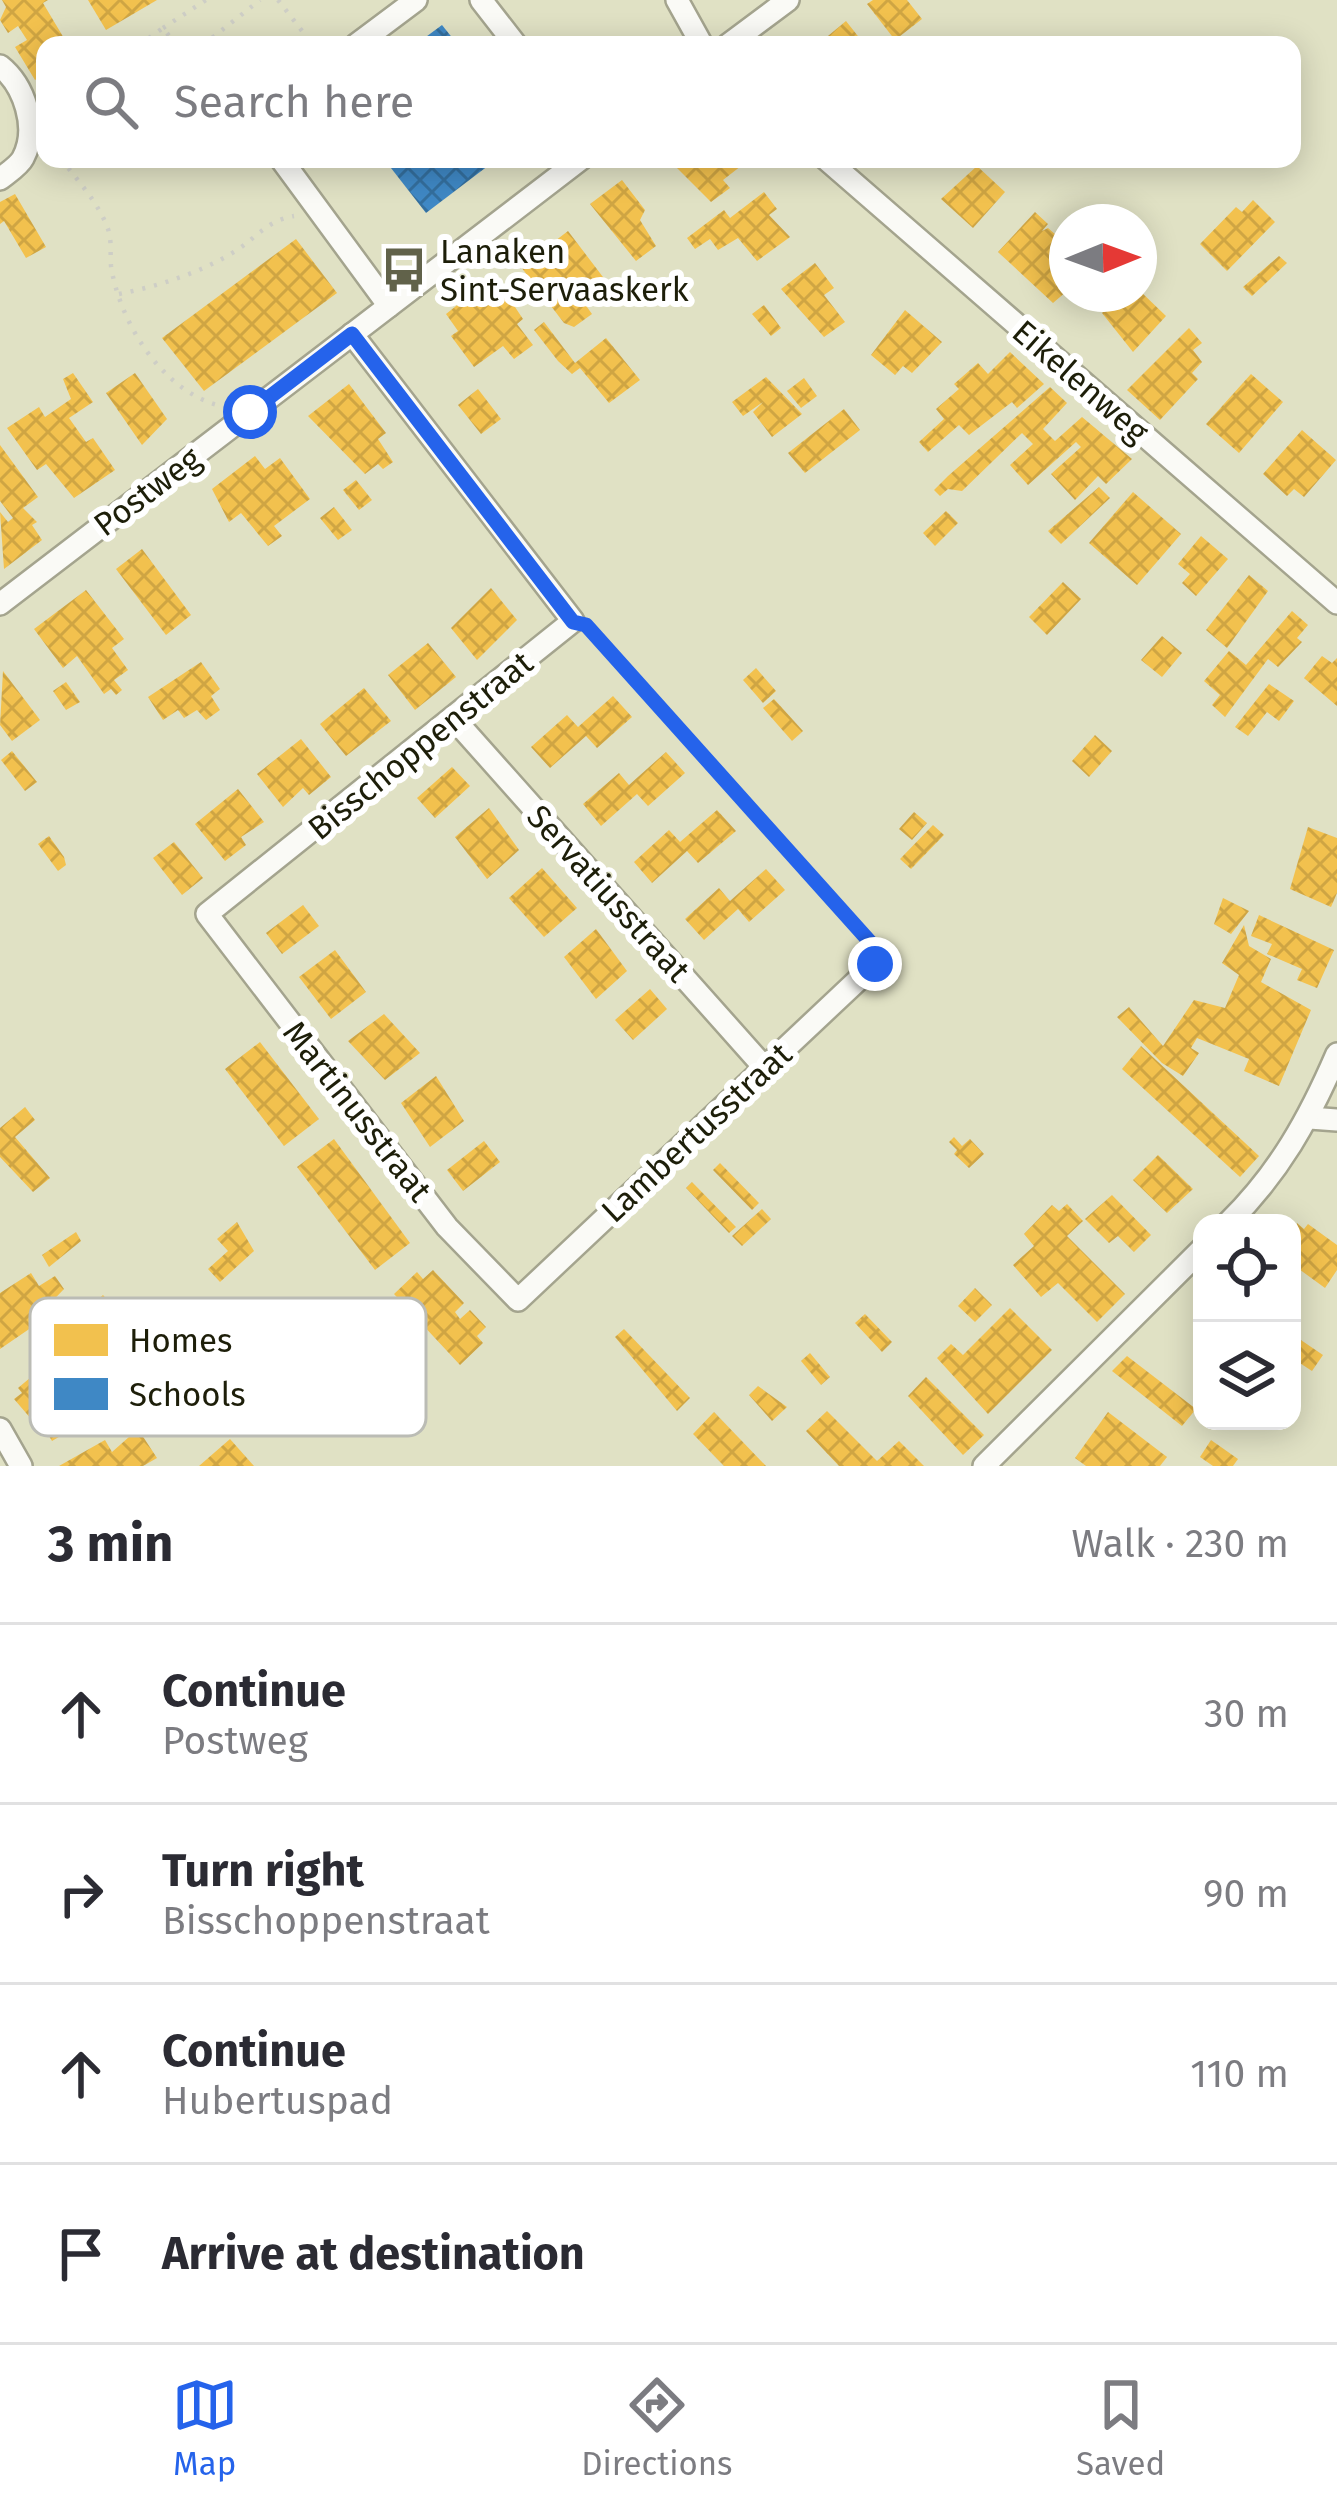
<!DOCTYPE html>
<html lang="en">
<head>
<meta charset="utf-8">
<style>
  :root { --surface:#fff; --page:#f7f7f7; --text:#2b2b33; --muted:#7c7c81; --line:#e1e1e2; --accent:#2563eb }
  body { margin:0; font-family:"Fira Sans",sans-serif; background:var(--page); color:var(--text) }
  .controls { position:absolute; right:36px; bottom:36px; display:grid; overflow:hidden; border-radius:24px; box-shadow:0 6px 30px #0003 }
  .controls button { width:108px; height:108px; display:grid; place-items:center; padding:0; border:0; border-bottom:3px solid var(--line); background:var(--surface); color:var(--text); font:60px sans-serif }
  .compass { position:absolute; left:1049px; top:204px; width:108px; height:108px; border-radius:50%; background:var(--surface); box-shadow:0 6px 30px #0003; rotate:89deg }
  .stop { position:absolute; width:36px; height:36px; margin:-27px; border:9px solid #2563eb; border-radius:50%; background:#fff }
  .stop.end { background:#2563eb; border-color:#fff; box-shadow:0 3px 12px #0008 }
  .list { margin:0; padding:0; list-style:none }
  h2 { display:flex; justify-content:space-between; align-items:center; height:156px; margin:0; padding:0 48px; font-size:51px }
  h2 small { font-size:39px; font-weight:400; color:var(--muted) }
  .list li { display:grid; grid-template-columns:78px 1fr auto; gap:36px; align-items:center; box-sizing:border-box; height:180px; padding:0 48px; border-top:3px solid var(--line) }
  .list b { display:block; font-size:45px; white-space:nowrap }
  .list p { margin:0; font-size:39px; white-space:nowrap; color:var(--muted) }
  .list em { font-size:39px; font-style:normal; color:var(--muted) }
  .icon { flex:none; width:66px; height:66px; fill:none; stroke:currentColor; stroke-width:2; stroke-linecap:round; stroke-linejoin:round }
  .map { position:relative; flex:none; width:1337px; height:1466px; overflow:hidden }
  .search { position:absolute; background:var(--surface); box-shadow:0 6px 30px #0003; left:36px; right:36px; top:36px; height:132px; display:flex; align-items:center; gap:30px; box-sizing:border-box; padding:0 42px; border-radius:24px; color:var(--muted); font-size:45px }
  .sheet { height:876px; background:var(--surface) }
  nav { display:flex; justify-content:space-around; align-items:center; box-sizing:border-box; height:168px; border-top:3px solid var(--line); background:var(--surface); font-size:33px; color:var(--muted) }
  nav a { display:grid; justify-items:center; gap:6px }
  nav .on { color:var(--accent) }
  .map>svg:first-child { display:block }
  .homes { fill:url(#homes-cross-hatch) }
  .schools { fill:url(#schools-cross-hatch) }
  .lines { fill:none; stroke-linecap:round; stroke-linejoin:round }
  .street-casing { stroke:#a4a48e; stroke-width:26 }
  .path { stroke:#cecec6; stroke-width:4.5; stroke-dasharray:3 9; stroke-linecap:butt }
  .street { stroke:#fafaf6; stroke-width:21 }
  .route { stroke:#2563eb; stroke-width:15 }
  .labels { text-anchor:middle; stroke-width:12; stroke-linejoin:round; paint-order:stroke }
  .poi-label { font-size:33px; fill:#1d1e09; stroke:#fff; text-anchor:start }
  .street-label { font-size:33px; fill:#1d1e09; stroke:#fff }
  .key { fill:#fff; stroke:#bbbcb5; stroke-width:3 }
  .key-label { font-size:33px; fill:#1d1e09 }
</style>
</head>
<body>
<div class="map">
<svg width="1337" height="1466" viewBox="0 0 1337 1466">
  <defs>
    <pattern id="homes-cross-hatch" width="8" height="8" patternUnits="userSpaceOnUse" patternTransform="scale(3)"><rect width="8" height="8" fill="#f2c14e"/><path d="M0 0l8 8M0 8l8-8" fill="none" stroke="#cfa543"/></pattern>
    <pattern id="schools-cross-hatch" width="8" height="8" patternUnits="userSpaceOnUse" patternTransform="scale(3)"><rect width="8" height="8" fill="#3f88c5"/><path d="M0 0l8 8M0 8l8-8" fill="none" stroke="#346f9e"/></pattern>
  </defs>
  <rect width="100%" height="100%" fill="#e0e1c4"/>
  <g class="homes">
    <polygon points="2,0 48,0 43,3 68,45 45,45 45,74 35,80 15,47 27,40 18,26 8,33 0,20 6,7"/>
    <polygon points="88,0 157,0 106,30"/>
    <polygon points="873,0 907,0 922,19 895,40 867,4"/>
    <polygon points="846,21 865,45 817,45 834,31"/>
    <polygon points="668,159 736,159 741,166 723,180 730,188 711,202"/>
    <polygon points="977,166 1005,192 973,228 941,199"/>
    <polygon points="622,180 645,210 640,220 656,246 636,261 590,204"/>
    <polygon points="764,192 777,209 769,215 790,237 757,261 738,238 718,250 710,239 695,249 687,238 724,210 730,218"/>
    <polygon points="15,194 46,247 26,258 4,221 0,224 0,202"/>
    <polygon points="1253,200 1275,222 1227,271 1200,244 1236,207 1242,212"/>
    <polygon points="1035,212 1048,224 1042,231 1048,228 1064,242 1058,247 1067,251 1067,291 1053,303 998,252"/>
    <polygon points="568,231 606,281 582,300 592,314 574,327 564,323 521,267"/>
    <polygon points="296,239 337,293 204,391 162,338"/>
    <polygon points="1279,256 1287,263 1252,296 1243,287"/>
    <polygon points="815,263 834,288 824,295 845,322 824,337 781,289"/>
    <polygon points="490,279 515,307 523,319 517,324 533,345 514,359 503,346 474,367 451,336 458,331 446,314"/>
    <polygon points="1139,290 1166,316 1133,352 1102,313 1122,294"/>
    <polygon points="764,305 781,328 771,336 752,314"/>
    <polygon points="905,310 942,342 912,373 903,366 895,375 871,355"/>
    <polygon points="544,322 575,363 606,338 640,380 609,403 580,368 572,374 558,361 534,330"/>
    <polygon points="1189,328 1202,343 1193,350 1202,362 1192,373 1198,379 1160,420 1127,390"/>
    <polygon points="1010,352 1044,384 1017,408 1012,402 969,435 959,425 928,452 919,442 944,419 936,409 959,389 954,384 978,363 988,374"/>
    <polygon points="73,373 93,402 69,418 86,442 93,438 115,470 74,498 46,464 37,470 7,428 39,407 45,417 71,399 63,379"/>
    <polygon points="135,373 167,419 142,445 106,393"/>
    <polygon points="1251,374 1283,402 1239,453 1206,424"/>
    <polygon points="766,377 802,414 772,437 753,412 763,402 743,416 732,402"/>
    <polygon points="804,378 817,396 801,408 787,391"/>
    <polygon points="349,384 386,433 378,439 393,462 383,469 378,464 365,474 308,416"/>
    <polygon points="1050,387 1067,403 1043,429 1055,441 1082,417 1132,459 1106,484 1098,476 1075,500 1051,474 1081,447 1076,442 1028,485 1010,465 1033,444 1022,433 962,491 948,489 940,496 934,490 948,476"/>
    <polygon points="478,389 501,419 481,434 458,405"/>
    <polygon points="844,409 860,430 805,473 788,453"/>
    <polygon points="1302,430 1336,460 1304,497 1294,489 1287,496 1263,474"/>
    <polygon points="0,445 38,497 23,508 37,522 32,525 42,540 4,569 0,512 8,522 13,518 0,501"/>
    <polygon points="255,456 265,469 280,458 310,499 274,526 282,536 268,546 241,513 229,522 212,489"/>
    <polygon points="356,480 372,500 359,510 343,490"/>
    <polygon points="1099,487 1110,498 1061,544 1048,531"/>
    <polygon points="1133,492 1181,534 1137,585 1089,543"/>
    <polygon points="334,507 352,530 338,540 320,518"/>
    <polygon points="946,511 958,523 935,546 923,533"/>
    <polygon points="1201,536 1228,559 1196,596 1182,583 1190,574 1178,564"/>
    <polygon points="142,549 191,615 166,635 116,569"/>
    <polygon points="1249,575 1268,591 1227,648 1206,630"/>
    <polygon points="1063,582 1081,599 1047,635 1029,617"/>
    <polygon points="491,588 517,620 477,660 451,628"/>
    <polygon points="86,590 124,639 112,648 128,670 114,680 122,690 116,695 111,689 104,694 77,656 63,668 34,629"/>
    <polygon points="1292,611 1308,625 1297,638 1302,642 1278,667 1268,659 1225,717 1212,705 1220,695 1204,681 1229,651 1246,665"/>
    <polygon points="1162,636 1182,653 1162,677 1141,660"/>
    <polygon points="428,643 456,677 415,710 388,675"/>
    <polygon points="1322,656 1332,663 1337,658 1337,706 1304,678"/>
    <polygon points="201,662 220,689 211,696 220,710 206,720 197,710 184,718 178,710 163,720 148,697"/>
    <polygon points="756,668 776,691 763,703 743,680"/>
    <polygon points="3,671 40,720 12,741 0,725"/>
    <polygon points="66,682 80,702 66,710 53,691"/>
    <polygon points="1269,684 1294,701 1279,721 1267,712 1248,736 1235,727"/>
    <polygon points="364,688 391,721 346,756 320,724"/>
    <polygon points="613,696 632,717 597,748 586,736 550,768 531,747 567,715 578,727"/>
    <polygon points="774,699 803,731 792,741 763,708"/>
    <polygon points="1095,735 1112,751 1089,777 1072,761"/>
    <polygon points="301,739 331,777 309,795 303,788 283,807 257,774"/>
    <polygon points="12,751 37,782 25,791 1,760"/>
    <polygon points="666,752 685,773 648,806 637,794 601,826 583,804 619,773 629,785"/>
    <polygon points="452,767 470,786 435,818 417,798"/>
    <polygon points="238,789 264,822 241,837 246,845 225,861 195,824"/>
    <polygon points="489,808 519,850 487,879 455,837"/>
    <polygon points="717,810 736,831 698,863 687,851 652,883 634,862 669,830 680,842"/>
    <polygon points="914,812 927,823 912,840 899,829"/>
    <polygon points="933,825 944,835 911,869 900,859"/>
    <polygon points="1308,827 1337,838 1337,893 1331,907 1290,889"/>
    <polygon points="49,836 64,857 66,865 58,871 38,844"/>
    <polygon points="174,842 203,878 182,895 153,858"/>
    <polygon points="542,868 577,908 544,937 509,898"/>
    <polygon points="766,869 785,890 749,922 738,909 704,940 685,919 719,888 730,901"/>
    <polygon points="1223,898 1249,911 1231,934 1214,924"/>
    <polygon points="303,905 319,926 282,954 266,933"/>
    <polygon points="1259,915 1334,950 1317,988 1297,980 1302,969 1267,954 1272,944 1251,936"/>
    <polygon points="1244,925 1249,946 1271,959 1261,982 1311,1010 1279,1086 1244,1071 1249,1059 1197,1038 1191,1048 1199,1053 1183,1076 1162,1063 1117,1017 1129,1007 1163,1046 1194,1000 1225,1008 1239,975 1222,963"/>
    <polygon points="596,929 627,971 596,999 564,957"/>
    <polygon points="335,950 366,992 331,1019 299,977"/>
    <polygon points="650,989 667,1009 633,1040 615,1020"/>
    <polygon points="384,1014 420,1053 385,1080 348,1041"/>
    <polygon points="260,1042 319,1119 284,1146 225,1069"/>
    <polygon points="1141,1046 1259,1156 1240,1177 1122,1069"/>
    <polygon points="436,1076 464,1121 430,1147 401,1103"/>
    <polygon points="25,1107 35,1120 15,1137 50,1178 33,1192 0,1157 0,1128"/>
    <polygon points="954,1137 962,1146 970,1139 984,1154 969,1168 954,1154 957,1150 949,1142"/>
    <polygon points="334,1139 410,1243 375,1270 297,1167"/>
    <polygon points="484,1141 500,1162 463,1191 447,1170"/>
    <polygon points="1158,1155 1193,1189 1167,1213 1133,1180"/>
    <polygon points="720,1163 759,1203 752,1210 713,1170"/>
    <polygon points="692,1182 736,1227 729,1233 686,1188"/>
    <polygon points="1112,1195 1151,1235 1134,1252 1118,1236 1109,1243 1085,1219"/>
    <polygon points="1067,1204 1083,1221 1067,1236 1125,1294 1097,1322 1058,1283 1041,1297 1013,1265 1034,1246 1024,1234 1052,1205 1059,1211"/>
    <polygon points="762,1209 771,1219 742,1246 732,1236"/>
    <polygon points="237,1222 254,1251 220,1282 208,1269 228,1251 217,1239"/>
    <polygon points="1297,1223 1304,1229 1308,1224 1337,1245 1337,1270 1325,1288 1292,1264"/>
    <polygon points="76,1232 81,1241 49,1267 42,1255"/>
    <polygon points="433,1270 464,1303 455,1312 460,1319 470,1310 486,1327 477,1336 483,1343 460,1365 394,1294 417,1272 423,1279"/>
    <polygon points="31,1273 39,1286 55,1276 64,1289 35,1319 38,1323 0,1349 0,1293"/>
    <polygon points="975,1288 992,1305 975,1322 958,1306"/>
    <polygon points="103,1295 116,1310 86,1336 72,1323"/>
    <polygon points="1010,1308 1052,1350 988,1414 937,1358 951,1344 963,1355"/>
    <polygon points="865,1314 892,1342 882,1352 855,1323"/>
    <polygon points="624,1329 690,1398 677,1411 615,1337"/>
    <polygon points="1292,1334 1323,1355 1312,1371 1292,1358"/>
    <polygon points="810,1353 830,1377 821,1385 801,1361"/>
    <polygon points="1127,1356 1196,1409 1182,1426 1112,1371"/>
    <polygon points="107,1357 122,1375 75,1414 81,1424 52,1441 38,1418 80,1390 76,1384 32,1420 14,1399 22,1393 18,1388 50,1361 61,1373 72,1364 84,1377"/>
    <polygon points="926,1377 984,1435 963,1455 908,1396"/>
    <polygon points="758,1386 787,1407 772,1421 749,1395"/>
    <polygon points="827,1411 877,1461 899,1441 924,1466 839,1466 806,1431"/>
    <polygon points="714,1412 766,1466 724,1466 693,1434"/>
    <polygon points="1108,1412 1167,1457 1160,1466 1086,1466 1075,1458"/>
    <polygon points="138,1429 157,1458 143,1466 59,1466 105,1440 112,1452"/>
    <polygon points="230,1439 254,1466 199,1466"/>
    <polygon points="1211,1440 1238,1459 1233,1466 1213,1466 1200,1457"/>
  </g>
  <g class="schools">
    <polygon points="442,25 458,45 415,45"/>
    <polygon points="384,159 497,159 426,213"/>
  </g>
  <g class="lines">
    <g class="street-casing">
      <g id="street">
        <polyline points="481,0 516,45"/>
        <polyline points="677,0 702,45"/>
        <polyline points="356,45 416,0"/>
        <polyline points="728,45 788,0"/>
        <path d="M0,66C24,85 39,128 23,158C19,166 6,174 0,179"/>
        <polyline points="281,159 389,306"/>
        <polyline points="826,159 1337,603"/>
        <polyline points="352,334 573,621 207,914 447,1227 518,1300 875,964"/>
        <polyline points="0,604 581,159"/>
        <polyline points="454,719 764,1067"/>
        <polyline points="1310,1118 1337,1120"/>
        <path d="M1228,1223C1279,1173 1309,1119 1337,1054"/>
        <polyline points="0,1429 21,1466"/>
        <polyline points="984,1466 1202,1249"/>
      </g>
    </g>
    <g class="path">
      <polyline points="278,0 313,45"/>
      <polyline points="163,28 206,0"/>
      <polyline points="139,45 163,28 176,45"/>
      <polyline points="203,45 260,0"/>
      <path d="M61,159C78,181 98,202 108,229C112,241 110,253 111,266C120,324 163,392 221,406"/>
      <path d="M119,294C159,286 203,272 237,250C257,237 268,220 294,216"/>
      <polyline points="593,632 869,942"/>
    </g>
    <use href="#street" class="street"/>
  </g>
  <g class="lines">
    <polyline class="route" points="250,412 352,334 573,622 586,625 879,952 875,964"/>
  </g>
  <defs>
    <g id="bus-bare" transform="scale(3.6)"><path d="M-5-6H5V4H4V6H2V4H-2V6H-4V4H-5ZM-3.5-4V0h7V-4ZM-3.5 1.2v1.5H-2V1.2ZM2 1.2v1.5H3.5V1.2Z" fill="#61624a" stroke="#fff" stroke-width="2.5" paint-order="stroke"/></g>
  </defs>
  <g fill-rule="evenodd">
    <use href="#bus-bare" x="404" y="270"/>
  </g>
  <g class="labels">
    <g class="poi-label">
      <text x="440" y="263">Lanaken<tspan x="440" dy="38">Sint-Servaaskerk</tspan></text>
    </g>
    <g class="street-label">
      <text transform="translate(1081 381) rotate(41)" y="12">Eikelenweg</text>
      <text transform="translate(147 491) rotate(-37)" y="12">Postweg</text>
      <text transform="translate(420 745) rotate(-39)" y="12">Bisschoppenstraat</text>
      <text transform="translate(609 893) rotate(48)" y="12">Servatiusstraat</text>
      <text transform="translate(358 1111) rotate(52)" y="12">Martinusstraat</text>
      <text transform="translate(696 1132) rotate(-43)" y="12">Lambertusstraat</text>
    </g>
  </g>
  <rect x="30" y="1298" width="396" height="138" rx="18" class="key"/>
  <rect x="54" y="1324" width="54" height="32" fill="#f2c14e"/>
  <rect x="54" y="1378" width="54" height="32" fill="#3f88c5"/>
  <g class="key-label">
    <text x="129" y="1352">Homes</text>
    <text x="129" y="1406">Schools</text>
  </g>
</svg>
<div class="controls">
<button><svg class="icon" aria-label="locate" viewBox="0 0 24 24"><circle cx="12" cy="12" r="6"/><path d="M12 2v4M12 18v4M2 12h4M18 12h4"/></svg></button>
<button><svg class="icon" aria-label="layers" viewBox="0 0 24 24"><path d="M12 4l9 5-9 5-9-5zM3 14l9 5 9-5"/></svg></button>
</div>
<svg class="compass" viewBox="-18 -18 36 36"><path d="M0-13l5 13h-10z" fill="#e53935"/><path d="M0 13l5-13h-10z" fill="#7c7c81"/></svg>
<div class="stop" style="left:250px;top:412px"></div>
<div class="stop end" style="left:875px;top:964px"></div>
<div class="search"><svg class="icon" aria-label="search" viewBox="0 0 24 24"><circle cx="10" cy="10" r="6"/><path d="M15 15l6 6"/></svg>Search here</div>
</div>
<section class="sheet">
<h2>3 min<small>Walk · 230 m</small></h2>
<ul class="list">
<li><svg class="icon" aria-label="ahead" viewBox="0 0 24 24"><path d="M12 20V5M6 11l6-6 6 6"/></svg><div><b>Continue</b><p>Postweg</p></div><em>30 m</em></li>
<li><svg class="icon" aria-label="right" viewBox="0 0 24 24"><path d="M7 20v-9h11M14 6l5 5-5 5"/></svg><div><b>Turn right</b><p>Bisschoppenstraat</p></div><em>90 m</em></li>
<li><svg class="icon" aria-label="ahead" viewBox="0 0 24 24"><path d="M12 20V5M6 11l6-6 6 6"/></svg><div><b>Continue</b><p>Hubertuspad</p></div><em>110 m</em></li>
<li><svg class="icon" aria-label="arrive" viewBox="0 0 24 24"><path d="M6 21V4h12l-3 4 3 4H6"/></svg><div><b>Arrive at destination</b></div></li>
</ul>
</section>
<nav>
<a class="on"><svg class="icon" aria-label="map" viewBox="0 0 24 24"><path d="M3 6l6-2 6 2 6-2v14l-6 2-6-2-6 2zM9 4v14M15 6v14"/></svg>Map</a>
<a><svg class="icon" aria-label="directions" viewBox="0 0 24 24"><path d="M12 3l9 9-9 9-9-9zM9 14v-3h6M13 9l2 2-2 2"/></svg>Directions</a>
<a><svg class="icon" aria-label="saved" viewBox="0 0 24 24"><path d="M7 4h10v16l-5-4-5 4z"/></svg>Saved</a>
</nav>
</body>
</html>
